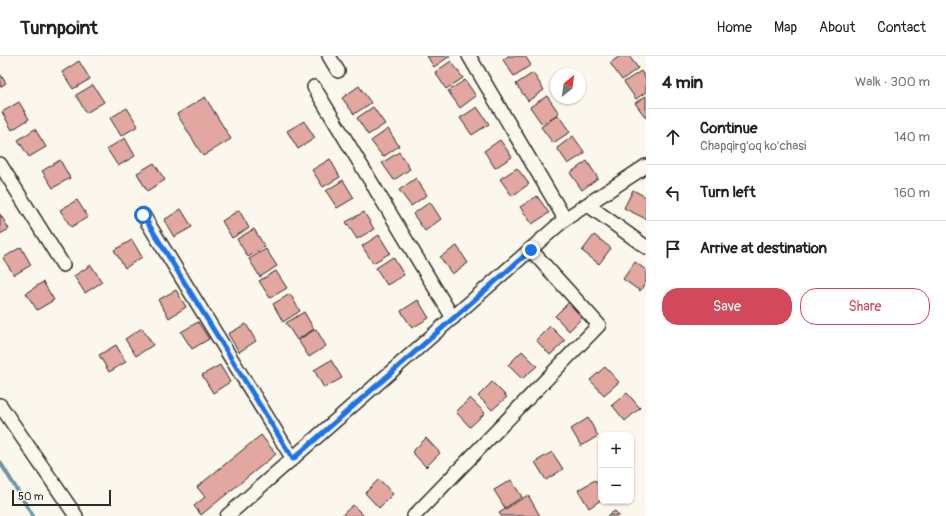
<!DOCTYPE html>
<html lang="en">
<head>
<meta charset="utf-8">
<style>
  :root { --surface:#fff; --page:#f6f6f6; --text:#202124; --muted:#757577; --line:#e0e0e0; --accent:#d1495b }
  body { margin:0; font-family:Pangolin,sans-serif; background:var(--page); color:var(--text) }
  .controls { position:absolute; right:12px; bottom:12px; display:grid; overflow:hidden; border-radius:8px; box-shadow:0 1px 3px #0004 }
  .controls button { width:36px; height:36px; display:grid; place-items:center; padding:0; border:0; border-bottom:1px solid var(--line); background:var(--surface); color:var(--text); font:20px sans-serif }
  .compass { position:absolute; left:550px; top:12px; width:36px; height:36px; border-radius:50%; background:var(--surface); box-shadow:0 1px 3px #0004; rotate:29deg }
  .scale { position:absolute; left:12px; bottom:10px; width:99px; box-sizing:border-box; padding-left:4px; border:2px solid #2b2b2b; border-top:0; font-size:11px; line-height:14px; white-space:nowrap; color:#2b2b2b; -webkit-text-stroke:3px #fbf7ec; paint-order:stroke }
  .stop { position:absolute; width:12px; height:12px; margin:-9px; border:3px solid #1a73e8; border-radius:50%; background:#fff }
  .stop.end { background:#1a73e8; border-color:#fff; box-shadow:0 1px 4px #0008 }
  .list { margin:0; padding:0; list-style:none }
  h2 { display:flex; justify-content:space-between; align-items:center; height:52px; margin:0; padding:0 16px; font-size:17px }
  h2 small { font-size:13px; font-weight:400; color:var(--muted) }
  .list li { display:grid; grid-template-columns:26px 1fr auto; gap:12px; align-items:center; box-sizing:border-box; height:56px; padding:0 16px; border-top:1px solid var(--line) }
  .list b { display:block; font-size:15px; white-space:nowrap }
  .list p { margin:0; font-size:13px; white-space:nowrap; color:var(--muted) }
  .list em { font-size:13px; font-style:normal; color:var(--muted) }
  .actions { display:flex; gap:8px; padding:12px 16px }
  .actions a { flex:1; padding:9px 0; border:1px solid var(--accent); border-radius:16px; text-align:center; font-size:14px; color:var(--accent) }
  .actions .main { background:var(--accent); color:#fff }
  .icon { flex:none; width:22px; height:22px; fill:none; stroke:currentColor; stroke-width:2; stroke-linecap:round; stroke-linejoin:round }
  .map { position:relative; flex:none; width:646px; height:460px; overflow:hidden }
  header { display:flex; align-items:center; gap:24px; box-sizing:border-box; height:56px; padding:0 20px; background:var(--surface); border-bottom:1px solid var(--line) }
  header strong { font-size:19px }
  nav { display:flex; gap:22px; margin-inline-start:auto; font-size:14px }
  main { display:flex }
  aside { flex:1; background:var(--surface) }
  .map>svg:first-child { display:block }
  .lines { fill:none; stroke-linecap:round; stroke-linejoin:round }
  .stream { stroke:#6b96a5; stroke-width:4 }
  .building { fill:#e1a7a0; stroke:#2b2b2b }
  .minor-casing { stroke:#2b2b2b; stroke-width:16 }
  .minor { stroke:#fbf7ec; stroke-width:13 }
  .route { stroke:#1a73e8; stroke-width:5 }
</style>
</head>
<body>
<header>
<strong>Turnpoint</strong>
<nav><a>Home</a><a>Map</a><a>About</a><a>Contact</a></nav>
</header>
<main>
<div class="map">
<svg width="646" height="460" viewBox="0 0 646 460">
  <rect width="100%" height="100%" fill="#fbf7ec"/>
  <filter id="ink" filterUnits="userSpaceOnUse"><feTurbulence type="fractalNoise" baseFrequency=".025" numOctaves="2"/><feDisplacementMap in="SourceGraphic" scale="8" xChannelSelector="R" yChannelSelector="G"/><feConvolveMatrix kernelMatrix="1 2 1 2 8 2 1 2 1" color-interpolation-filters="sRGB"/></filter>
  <g filter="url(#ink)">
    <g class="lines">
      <polyline class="stream" points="0,406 33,460"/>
    </g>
    <g class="building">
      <polygon points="427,0 450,0 434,11"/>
      <polygon points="508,0 525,0 531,9 514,20 503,4"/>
      <polygon points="620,0 629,0 638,12 622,24 610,7"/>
      <polygon points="79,5 90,23 73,33 62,16"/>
      <polygon points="451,5 463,22 446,33 435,16"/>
      <polygon points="641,15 646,23 646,36 636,43 624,26"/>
      <polygon points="533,17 544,34 528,45 516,28"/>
      <polygon points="0,18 6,27 0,31"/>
      <polygon points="465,24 476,40 460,52 448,35"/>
      <polygon points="93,29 104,46 86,57 76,39"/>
      <polygon points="359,30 371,47 354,58 342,42"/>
      <polygon points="547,40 559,57 542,68 530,51"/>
      <polygon points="646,40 646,62 635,47"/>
      <polygon points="205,41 231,83 203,100 177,58"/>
      <polygon points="19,46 29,63 12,74 2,56"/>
      <polygon points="373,51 385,68 368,79 357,62"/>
      <polygon points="477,51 489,68 472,79 460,62"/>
      <polygon points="127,52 138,70 121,80 110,62"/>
      <polygon points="558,59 570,76 553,87 541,71"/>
      <polygon points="304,65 315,82 298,93 287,75"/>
      <polygon points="35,73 46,91 29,101 18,84"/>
      <polygon points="388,73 399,90 383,101 371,85"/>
      <polygon points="573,80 585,97 568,108 557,92"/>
      <polygon points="125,82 135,100 118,110 107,93"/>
      <polygon points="500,84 512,101 495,112 484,95"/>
      <polygon points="399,96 410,113 394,124 382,107"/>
      <polygon points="330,103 340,121 323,131 312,114"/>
      <polygon points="60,104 70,122 53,132 42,115"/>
      <polygon points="587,105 598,122 582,134 570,117"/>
      <polygon points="154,107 165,124 147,135 137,117"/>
      <polygon points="517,112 529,128 512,140 500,123"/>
      <polygon points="416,122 427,139 411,150 399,134"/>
      <polygon points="343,124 354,142 337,152 326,135"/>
      <polygon points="633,134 646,141 646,163 624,152"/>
      <polygon points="537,140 549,157 532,168 520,151"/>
      <polygon points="77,144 88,161 71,171 60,154"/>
      <polygon points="430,146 441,163 425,175 413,158"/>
      <polygon points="181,153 192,171 174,181 164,164"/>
      <polygon points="239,154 249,172 232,182 222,165"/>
      <polygon points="364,156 374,173 357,183 346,166"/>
      <polygon points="0,158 9,173 0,178"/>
      <polygon points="254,173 265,191 248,201 237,183"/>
      <polygon points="379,179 390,197 373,207 362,190"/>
      <polygon points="594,179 611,192 599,208 582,195"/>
      <polygon points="132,184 142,201 125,212 114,194"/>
      <polygon points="457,190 468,207 452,218 440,201"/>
      <polygon points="21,191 31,209 14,219 3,202"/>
      <polygon points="266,193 277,210 260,221 249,203"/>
      <polygon points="393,201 404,219 387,229 376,212"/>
      <polygon points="635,206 646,214 646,226 640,235 623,223"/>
      <polygon points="91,209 102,226 85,237 74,220"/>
      <polygon points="276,215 287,232 270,242 259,225"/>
      <polygon points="43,226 54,244 37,254 26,237"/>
      <polygon points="176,234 186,251 169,262 158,244"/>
      <polygon points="290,238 300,255 283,266 273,248"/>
      <polygon points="418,244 429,262 412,272 401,255"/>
      <polygon points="569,246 583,261 569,275 555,260"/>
      <polygon points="304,256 314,273 297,284 286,267"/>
      <polygon points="198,266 209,283 192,293 181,276"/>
      <polygon points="246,268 256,285 239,296 228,278"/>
      <polygon points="550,270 565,285 550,299 536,284"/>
      <polygon points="142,272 153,289 136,300 125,283"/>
      <polygon points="316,273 326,290 309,301 298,284"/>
      <polygon points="116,289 126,306 109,316 99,299"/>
      <polygon points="522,295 537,310 522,323 508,309"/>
      <polygon points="331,304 342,322 324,332 314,314"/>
      <polygon points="220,309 230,326 213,337 202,319"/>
      <polygon points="605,311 619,326 604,339 590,324"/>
      <polygon points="492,326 507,341 492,354 478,340"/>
      <polygon points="627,337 640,352 625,365 612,349"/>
      <polygon points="470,342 485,357 470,371 456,356"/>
      <polygon points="588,362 598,380 581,390 571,373"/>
      <polygon points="261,379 276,398 201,459 194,450 205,441 197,431"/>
      <polygon points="426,382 440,397 426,411 412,396"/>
      <polygon points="552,396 563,413 546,424 535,406"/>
      <polygon points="379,423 393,438 379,452 365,437"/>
      <polygon points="511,424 522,441 505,452 494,434"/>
      <polygon points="595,424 601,433 601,444 589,452 578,434"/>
      <polygon points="528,439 540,460 501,460 499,457"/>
      <polygon points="353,449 364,460 341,460"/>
      <polygon points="615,455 619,460 607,460"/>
    </g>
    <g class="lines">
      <g class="minor-casing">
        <g id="minor">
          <polyline points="329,0 338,15"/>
          <polyline points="469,0 565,163"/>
          <polyline points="314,31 453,262"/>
          <polyline points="0,108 63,209"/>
          <polyline points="588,149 646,191"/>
          <polyline points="143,159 293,403"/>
          <polyline points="0,349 76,460"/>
          <polyline points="227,460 565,163 646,110"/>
          <polyline points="414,460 599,269 531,194"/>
        </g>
      </g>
      <use href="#minor" class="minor"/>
    </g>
  </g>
  <g class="lines" filter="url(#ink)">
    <polyline class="route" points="143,159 293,403 531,194"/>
  </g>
</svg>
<div class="controls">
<button>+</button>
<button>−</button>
</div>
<svg class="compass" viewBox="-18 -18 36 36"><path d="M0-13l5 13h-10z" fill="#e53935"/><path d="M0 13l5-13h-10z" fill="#757577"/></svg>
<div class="scale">50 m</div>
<div class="stop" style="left:143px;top:159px"></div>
<div class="stop end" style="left:531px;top:194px"></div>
</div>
<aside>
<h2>4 min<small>Walk · 300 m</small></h2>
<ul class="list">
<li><svg class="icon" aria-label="ahead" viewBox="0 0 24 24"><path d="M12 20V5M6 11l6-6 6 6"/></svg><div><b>Continue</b><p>Chapqirg'oq ko'chasi</p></div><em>140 m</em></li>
<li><svg class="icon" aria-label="left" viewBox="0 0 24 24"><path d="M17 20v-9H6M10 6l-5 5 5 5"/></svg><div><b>Turn left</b></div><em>160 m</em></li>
<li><svg class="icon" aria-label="arrive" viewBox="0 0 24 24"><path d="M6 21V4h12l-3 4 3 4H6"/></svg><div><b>Arrive at destination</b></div></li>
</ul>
<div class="actions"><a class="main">Save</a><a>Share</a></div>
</aside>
</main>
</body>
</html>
